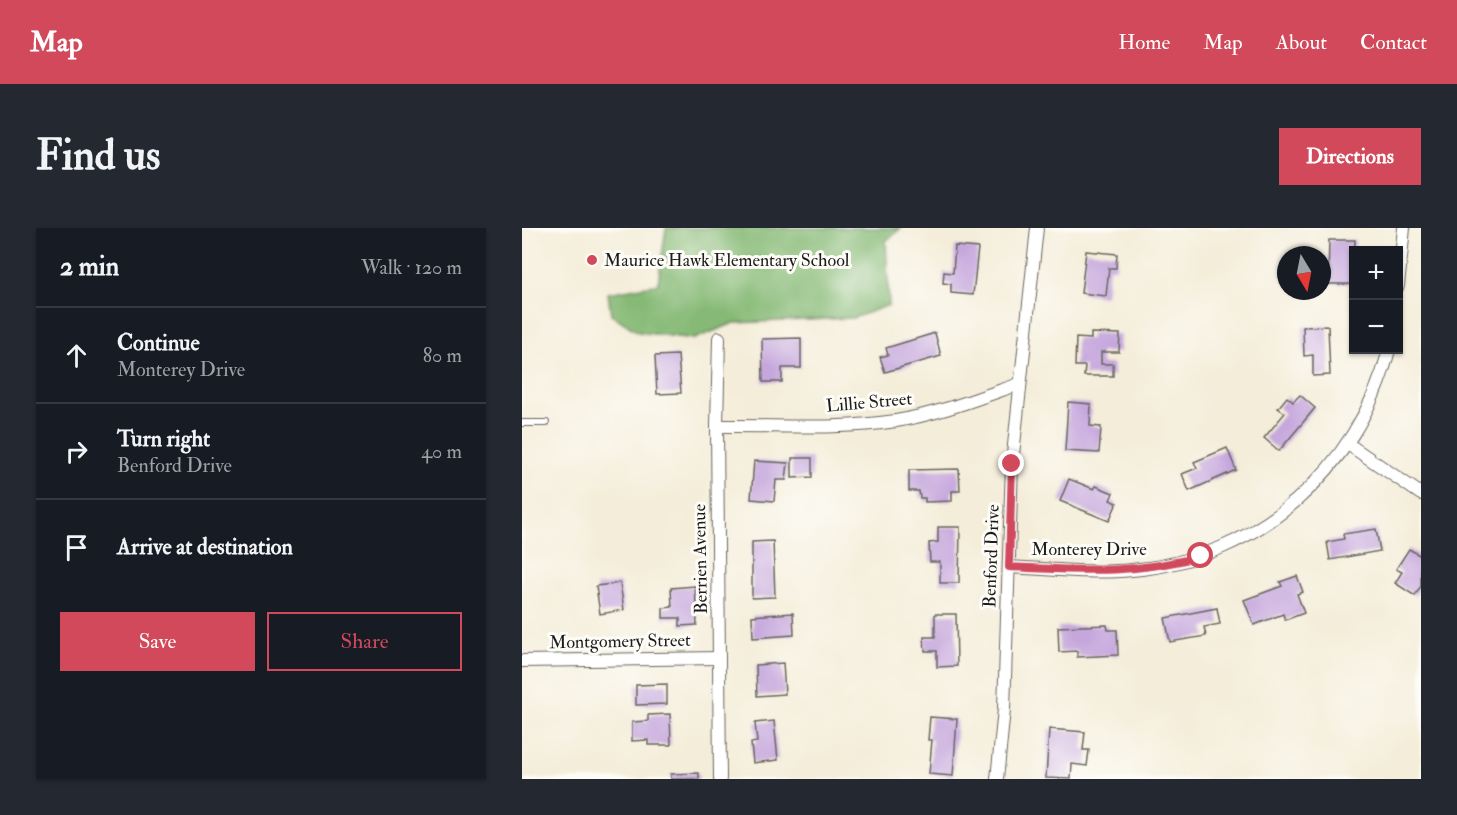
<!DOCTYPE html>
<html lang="en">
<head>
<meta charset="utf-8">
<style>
  :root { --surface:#171b24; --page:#242831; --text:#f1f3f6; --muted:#9ea1a6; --line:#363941; --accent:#d1495b }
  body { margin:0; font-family:"IM FELL Double Pica",serif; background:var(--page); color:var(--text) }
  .controls { position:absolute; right:18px; top:18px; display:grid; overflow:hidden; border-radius:0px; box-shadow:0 2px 4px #0004 }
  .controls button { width:54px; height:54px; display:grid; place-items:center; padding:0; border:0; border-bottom:2px solid var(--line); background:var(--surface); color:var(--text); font:30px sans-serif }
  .compass { position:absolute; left:755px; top:18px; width:54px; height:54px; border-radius:50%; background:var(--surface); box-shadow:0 2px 4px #0004; rotate:170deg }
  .stop { position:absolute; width:18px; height:18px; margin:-14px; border:4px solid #d1495b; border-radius:50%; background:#fff }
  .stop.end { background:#d1495b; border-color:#fff; box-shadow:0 2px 6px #0008 }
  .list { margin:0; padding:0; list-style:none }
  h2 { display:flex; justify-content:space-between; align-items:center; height:78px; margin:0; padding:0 24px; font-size:26px }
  h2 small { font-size:20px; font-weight:400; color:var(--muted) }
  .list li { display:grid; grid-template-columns:39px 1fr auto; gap:18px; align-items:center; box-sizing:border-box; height:96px; padding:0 24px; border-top:2px solid var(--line) }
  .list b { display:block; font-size:22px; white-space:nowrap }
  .list p { margin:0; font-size:20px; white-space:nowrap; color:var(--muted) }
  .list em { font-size:20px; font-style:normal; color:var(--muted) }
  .actions { display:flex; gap:12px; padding:18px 24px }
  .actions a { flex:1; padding:14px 0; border:2px solid var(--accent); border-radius:0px; text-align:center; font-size:21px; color:var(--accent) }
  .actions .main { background:var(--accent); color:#fff }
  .icon { flex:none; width:33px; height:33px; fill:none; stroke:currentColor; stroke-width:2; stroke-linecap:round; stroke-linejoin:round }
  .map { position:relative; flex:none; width:899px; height:551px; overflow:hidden; border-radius:0px }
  header { display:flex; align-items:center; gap:36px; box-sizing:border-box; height:84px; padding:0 30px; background:var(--accent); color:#fff }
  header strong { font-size:28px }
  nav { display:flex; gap:33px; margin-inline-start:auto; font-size:21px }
  .intro { display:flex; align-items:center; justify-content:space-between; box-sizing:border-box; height:144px; padding:0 36px }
  h1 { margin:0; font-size:42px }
  .button { padding:15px 27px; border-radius:0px; background:var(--accent); color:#fff; font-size:21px; font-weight:700 }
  main { display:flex; gap:36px; padding:0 36px }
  aside { flex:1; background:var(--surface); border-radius:0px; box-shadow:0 2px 4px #0004 }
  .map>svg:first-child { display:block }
  .forest { fill:#85b975; stroke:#506a48; stroke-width:1.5 }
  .building { fill:#c6a7dd }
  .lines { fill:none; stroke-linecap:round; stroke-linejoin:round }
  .service-casing { stroke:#68655e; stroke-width:8 }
  .minor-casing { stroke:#68655e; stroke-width:14 }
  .service { stroke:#fff; stroke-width:6 }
  .minor { stroke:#fff; stroke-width:12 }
  .route { stroke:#d1495b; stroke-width:8 }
  .poi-dot { fill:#d1495b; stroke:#fdfcf7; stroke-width:2 }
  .labels { text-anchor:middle; stroke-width:6; stroke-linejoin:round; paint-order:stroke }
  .poi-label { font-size:18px; fill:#1c1c1c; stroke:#fdfcf7; text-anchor:start }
  .street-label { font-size:18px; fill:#1c1c1c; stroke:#fdfcf7 }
</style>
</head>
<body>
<header>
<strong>Map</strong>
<nav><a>Home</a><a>Map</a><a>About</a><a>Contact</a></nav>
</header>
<div class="intro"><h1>Find us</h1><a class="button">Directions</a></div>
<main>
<aside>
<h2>2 min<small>Walk · 120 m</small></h2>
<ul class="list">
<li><svg class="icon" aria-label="ahead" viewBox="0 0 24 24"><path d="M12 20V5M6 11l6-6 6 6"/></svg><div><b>Continue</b><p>Monterey Drive</p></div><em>80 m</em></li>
<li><svg class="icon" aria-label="right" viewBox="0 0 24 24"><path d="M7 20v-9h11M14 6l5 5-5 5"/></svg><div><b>Turn right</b><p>Benford Drive</p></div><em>40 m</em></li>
<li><svg class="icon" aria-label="arrive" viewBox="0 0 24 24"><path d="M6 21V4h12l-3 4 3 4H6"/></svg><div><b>Arrive at destination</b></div></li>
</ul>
<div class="actions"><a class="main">Save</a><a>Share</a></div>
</aside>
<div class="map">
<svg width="899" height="551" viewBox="0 0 899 551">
  <rect width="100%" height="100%" fill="#fdfcf7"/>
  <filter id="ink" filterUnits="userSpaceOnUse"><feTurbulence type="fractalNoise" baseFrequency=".0167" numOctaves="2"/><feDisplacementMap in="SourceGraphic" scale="12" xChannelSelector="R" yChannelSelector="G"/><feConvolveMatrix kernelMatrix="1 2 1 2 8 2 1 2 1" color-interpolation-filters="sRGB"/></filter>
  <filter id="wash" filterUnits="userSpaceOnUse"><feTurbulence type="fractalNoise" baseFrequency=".008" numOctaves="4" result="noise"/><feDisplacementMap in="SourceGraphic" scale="24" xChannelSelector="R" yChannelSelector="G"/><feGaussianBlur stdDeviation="1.35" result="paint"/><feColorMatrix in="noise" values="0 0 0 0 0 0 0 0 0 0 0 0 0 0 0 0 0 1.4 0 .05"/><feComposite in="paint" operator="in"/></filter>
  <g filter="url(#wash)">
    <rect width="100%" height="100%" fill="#f4edd9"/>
    <polygon class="forest" points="144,0 379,0 364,13 367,77 331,90 212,95 172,111 116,104 89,86 86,65 136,56"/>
    <g id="blocks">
      <g class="building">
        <polygon points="807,12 833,12 831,56 806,56"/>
        <polygon points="433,18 456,20 451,67 429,65 429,56 421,55 422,44 431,45"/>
        <polygon points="564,23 595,26 594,40 587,40 584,68 559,65"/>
        <polygon points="806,98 808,147 791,148 791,127 782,128 781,99"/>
        <polygon points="413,105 419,128 363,144 358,129 366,127 364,120"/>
        <polygon points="569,105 598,106 597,124 579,124 579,136 591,136 591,148 562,148 563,138 553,138 554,110 569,111"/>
        <polygon points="279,110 279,140 260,140 260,154 241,154 240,111"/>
        <polygon points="156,127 159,165 135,166 133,128"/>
        <polygon points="778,167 793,180 757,223 742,210 763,185 756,180 765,169 771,174"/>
        <polygon points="546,174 569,176 568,198 579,199 577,225 543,223"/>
        <polygon points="705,220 714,242 667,263 660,246 675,240 672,234"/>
        <polygon points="270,230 290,230 290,249 270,250"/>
        <polygon points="232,233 266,235 264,252 254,252 252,273 229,271"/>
        <polygon points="437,241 438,263 430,263 430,273 403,274 403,270 398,270 397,263 387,263 387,242"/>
        <polygon points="547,251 572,261 574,258 591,265 588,272 595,275 587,293 538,273"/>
        <polygon points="416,299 438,299 437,355 418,355 418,334 408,334 407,315 416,314"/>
        <polygon points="854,301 858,323 808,332 805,314 822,311 821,306"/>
        <polygon points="251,313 253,369 230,370 230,314"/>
        <polygon points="887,321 899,328 899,358 893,368 873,355 880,344 874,341"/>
        <polygon points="775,348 781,364 775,366 782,385 763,392 761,386 732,397 722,372 760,358 758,354"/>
        <polygon points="98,355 102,382 78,386 74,358"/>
        <polygon points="173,358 175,397 158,398 158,390 141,390 141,380 150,379 149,360"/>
        <polygon points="695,380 698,396 682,399 684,408 648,414 643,390"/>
        <polygon points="271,385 272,407 231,410 230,388"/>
        <polygon points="413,386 434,386 435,438 415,439 415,423 403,423 402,409 413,409"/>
        <polygon points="585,397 586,402 595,402 596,427 555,429 555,423 537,424 536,399"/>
        <polygon points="261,435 263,466 235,468 234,437"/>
        <polygon points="145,456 145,476 114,477 114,457"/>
        <polygon points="148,486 149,517 126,517 126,512 110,513 110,494 126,493 126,487"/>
        <polygon points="408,489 435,491 431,548 407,546 410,512 406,512"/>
        <polygon points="252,493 256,532 231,535 229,515 235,514 233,495"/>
        <polygon points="527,501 563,504 561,522 567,522 565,538 550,536 549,551 524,550"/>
        <polygon points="177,545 177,551 149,551 149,546"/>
      </g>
    </g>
  </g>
  <g filter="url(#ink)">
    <use href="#blocks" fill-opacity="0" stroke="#68655e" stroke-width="1.5"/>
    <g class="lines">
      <g class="service-casing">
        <polyline id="service" points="0,195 24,195"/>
      </g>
      <g class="minor-casing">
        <g id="minor">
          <polyline points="876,58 882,0"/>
          <polyline points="197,110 195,198 198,551"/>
          <path d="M195,198C254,197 315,202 374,193C416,186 457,170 497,156"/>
          <polyline points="826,216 899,266"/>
          <path d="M487,339C527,341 570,346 610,342C735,331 836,242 867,122"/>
          <polyline points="0,433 197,430"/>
          <polyline points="475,551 482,481 490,236 515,0"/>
        </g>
      </g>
      <use href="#service" class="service"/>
      <use href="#minor" class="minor"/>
    </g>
  </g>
  <g class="lines" filter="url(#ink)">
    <path class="route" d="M490,236L487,339C556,342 611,347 679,328"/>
  </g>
  <circle class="poi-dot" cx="70" cy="32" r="6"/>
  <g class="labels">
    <g class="poi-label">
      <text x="82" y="38">Maurice Hawk Elementary School</text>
    </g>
    <g class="street-label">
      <text transform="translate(347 174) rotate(-5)" y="6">Lillie Street</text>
      <text x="567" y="327">Monterey Drive</text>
      <text transform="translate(469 328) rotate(-88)" y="6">Benford Drive</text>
      <text transform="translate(178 331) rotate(-91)" y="6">Berrien Avenue</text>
      <text transform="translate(98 413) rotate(-1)" y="6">Montgomery Street</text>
    </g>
  </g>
</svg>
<div class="controls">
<button>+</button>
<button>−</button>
</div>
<svg class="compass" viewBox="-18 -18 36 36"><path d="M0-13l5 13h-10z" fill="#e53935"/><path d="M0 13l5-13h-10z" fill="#9ea1a6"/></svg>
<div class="stop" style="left:679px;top:328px"></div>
<div class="stop end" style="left:490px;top:236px"></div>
</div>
</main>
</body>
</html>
